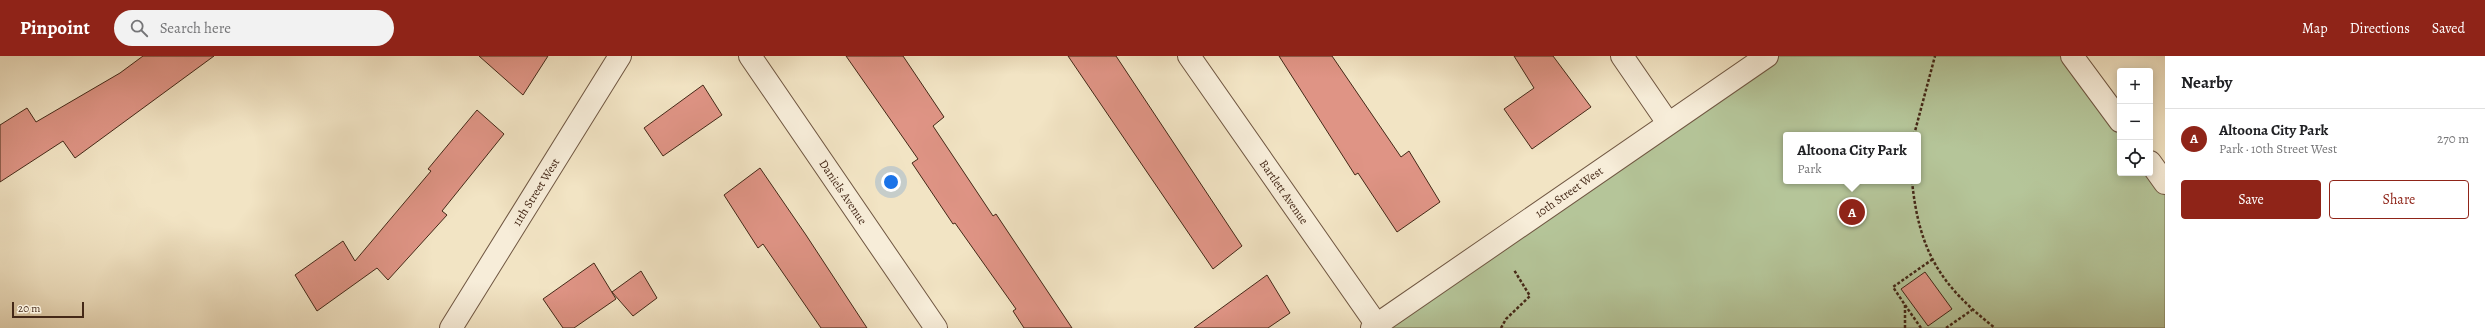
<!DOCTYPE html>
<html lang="en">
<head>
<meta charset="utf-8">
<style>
  :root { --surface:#fff; --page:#f2f2f2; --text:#202124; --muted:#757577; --line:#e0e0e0; --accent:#8f2418 }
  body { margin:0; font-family:Alegreya,serif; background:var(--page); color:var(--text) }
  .controls { position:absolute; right:12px; top:12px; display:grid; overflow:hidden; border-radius:4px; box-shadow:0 2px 10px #0003 }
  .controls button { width:36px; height:36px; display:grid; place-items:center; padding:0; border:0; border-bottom:1px solid var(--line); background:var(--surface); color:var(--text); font:20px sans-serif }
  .scale { position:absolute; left:12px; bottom:10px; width:72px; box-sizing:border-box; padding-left:4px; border:2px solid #442817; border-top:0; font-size:11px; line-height:14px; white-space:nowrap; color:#442817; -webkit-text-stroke:3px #f7edd9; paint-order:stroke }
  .you { position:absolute; left:891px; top:126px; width:14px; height:14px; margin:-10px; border:3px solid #fff; border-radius:50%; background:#1a73e8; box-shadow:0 0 0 6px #1a73e833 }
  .badge { display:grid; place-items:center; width:26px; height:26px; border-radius:50%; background:var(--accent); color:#fff; font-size:13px; font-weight:700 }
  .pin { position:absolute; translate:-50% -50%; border:2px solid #fff; box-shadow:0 1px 4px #0006 }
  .popup { position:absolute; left:1783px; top:76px; width:138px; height:52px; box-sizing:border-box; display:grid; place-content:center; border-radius:4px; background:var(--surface); filter:drop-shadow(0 1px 3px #0005); font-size:13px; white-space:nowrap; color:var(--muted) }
  .popup b { font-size:15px; color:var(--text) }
  .popup::after { content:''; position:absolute; left:50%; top:100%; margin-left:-8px; border:8px solid transparent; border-top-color:var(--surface) }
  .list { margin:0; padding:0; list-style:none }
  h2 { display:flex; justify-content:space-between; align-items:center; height:52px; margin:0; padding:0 16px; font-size:17px }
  h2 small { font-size:13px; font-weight:400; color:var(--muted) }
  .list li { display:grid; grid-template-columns:26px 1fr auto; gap:12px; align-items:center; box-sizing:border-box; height:60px; padding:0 16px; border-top:1px solid var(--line) }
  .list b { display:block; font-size:15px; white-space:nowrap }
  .list p { margin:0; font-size:13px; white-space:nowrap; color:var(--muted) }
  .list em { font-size:13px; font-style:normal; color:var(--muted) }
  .actions { display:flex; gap:8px; padding:12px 16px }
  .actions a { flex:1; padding:9px 0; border:1px solid var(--accent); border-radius:4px; text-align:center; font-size:14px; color:var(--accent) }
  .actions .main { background:var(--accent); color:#fff }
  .icon { flex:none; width:22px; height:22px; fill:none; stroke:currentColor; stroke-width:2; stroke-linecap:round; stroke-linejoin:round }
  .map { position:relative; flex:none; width:2165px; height:272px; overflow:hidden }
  header { display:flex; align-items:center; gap:24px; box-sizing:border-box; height:56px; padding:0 20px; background:var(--accent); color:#fff }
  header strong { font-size:19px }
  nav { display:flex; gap:22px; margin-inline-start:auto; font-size:14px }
  .search { width:280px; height:36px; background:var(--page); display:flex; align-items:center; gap:10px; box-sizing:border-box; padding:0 14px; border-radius:22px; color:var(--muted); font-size:15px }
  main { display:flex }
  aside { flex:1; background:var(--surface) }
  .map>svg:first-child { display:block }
  .green { fill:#b5c599; stroke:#7c7658; fill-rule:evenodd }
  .building { fill:#df9485; stroke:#442817 }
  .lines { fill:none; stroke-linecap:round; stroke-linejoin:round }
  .minor-casing { stroke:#705742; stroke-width:24 }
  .path { stroke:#442817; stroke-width:2.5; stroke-dasharray:3 2; stroke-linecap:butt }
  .minor { stroke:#f7edd9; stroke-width:22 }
  .labels { text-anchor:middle; stroke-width:3; stroke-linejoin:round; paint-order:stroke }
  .street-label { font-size:12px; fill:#442817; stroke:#f7edd9 }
</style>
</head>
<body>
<header>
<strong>Pinpoint</strong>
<div class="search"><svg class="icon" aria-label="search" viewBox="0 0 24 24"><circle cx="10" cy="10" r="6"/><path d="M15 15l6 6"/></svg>Search here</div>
<nav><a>Map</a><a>Directions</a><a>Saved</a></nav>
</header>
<main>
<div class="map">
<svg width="2165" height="272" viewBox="0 0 2165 272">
  <rect width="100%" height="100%" fill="#f2e4c4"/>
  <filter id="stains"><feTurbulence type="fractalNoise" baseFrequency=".005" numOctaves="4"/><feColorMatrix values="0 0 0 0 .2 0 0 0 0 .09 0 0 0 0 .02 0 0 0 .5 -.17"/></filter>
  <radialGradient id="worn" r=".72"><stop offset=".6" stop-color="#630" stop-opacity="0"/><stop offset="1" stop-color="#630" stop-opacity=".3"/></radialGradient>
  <path class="green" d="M1767,0H2072L2120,65V117H2150L2165,127V272H1379ZM1786,79H1918V125H1786Z"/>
  <g class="building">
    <polygon points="143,0 214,0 75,102 63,85 0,126 0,69 27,52 36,66 120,17"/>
    <polygon points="479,0 548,0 523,39"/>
    <polygon points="846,0 903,0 944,61 933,70 993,160 996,158 1072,272 1024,272 1013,255 1016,253 955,167 953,168 912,107 918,103"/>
    <polygon points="1068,0 1116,0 1242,190 1213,213"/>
    <polygon points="1279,0 1332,0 1401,101 1409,95 1440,146 1397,176 1358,117 1355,119"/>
    <polygon points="1514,0 1553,0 1591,51 1532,93 1504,53 1534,32"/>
    <polygon points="703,29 722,59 663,100 644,72"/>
    <polygon points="477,54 504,78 442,155 447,159 388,224 377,212 317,255 295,219 343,185 355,205 431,115 428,113"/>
    <polygon points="760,112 806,179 867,272 821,272 763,188 758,192 724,139"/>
    <polygon points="594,207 616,243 574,272 563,272 543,243"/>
    <polygon points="641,215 657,242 633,260 612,236"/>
    <polygon points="1925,216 1952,253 1928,270 1901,233"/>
    <polygon points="1267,219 1290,257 1268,272 1194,272"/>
  </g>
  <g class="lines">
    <g class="minor-casing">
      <g id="minor">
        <polyline points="750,0 936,272"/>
        <polyline points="1189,0 1379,272"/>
        <polyline points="1622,0 1668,67"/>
        <polyline points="2072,0 2120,65"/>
        <polyline points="2150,106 2165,127"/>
        <polyline points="451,272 620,0"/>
        <polyline points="1372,272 1767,0"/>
      </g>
    </g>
    <g class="path">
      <polyline points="1914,79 1935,0"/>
      <path d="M1912,125C1919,195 1940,229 1995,272"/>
      <polyline points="1905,249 1921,272"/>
      <polyline points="1501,272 1506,263 1530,240 1514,214"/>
      <polyline points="1905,272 1905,249 1893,231 1933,203"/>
      <polyline points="1946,272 1972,254"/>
    </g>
    <use href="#minor" class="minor"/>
  </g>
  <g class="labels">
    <g class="street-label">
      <text transform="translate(536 136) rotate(-58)" y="4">11th Street West</text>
      <text transform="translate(843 136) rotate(56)" y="4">Daniels Avenue</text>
      <text transform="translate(1284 136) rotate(55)" y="4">Bartlett Avenue</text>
      <text transform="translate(1569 136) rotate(-35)" y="4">10th Street West</text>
    </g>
  </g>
  <rect width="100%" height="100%" filter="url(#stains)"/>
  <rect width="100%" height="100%" fill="url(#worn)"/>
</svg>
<div class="controls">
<button>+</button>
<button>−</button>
<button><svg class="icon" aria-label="locate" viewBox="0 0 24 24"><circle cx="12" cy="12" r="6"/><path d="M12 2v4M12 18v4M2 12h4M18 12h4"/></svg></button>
</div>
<div class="scale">20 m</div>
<div class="you"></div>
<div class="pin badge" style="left:1852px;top:156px">A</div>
<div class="popup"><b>Altoona City Park</b>Park</div>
</div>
<aside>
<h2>Nearby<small></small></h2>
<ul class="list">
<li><span class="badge">A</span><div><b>Altoona City Park</b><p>Park · 10th Street West</p></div><em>270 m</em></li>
</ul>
<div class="actions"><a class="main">Save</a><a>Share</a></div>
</aside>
</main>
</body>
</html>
